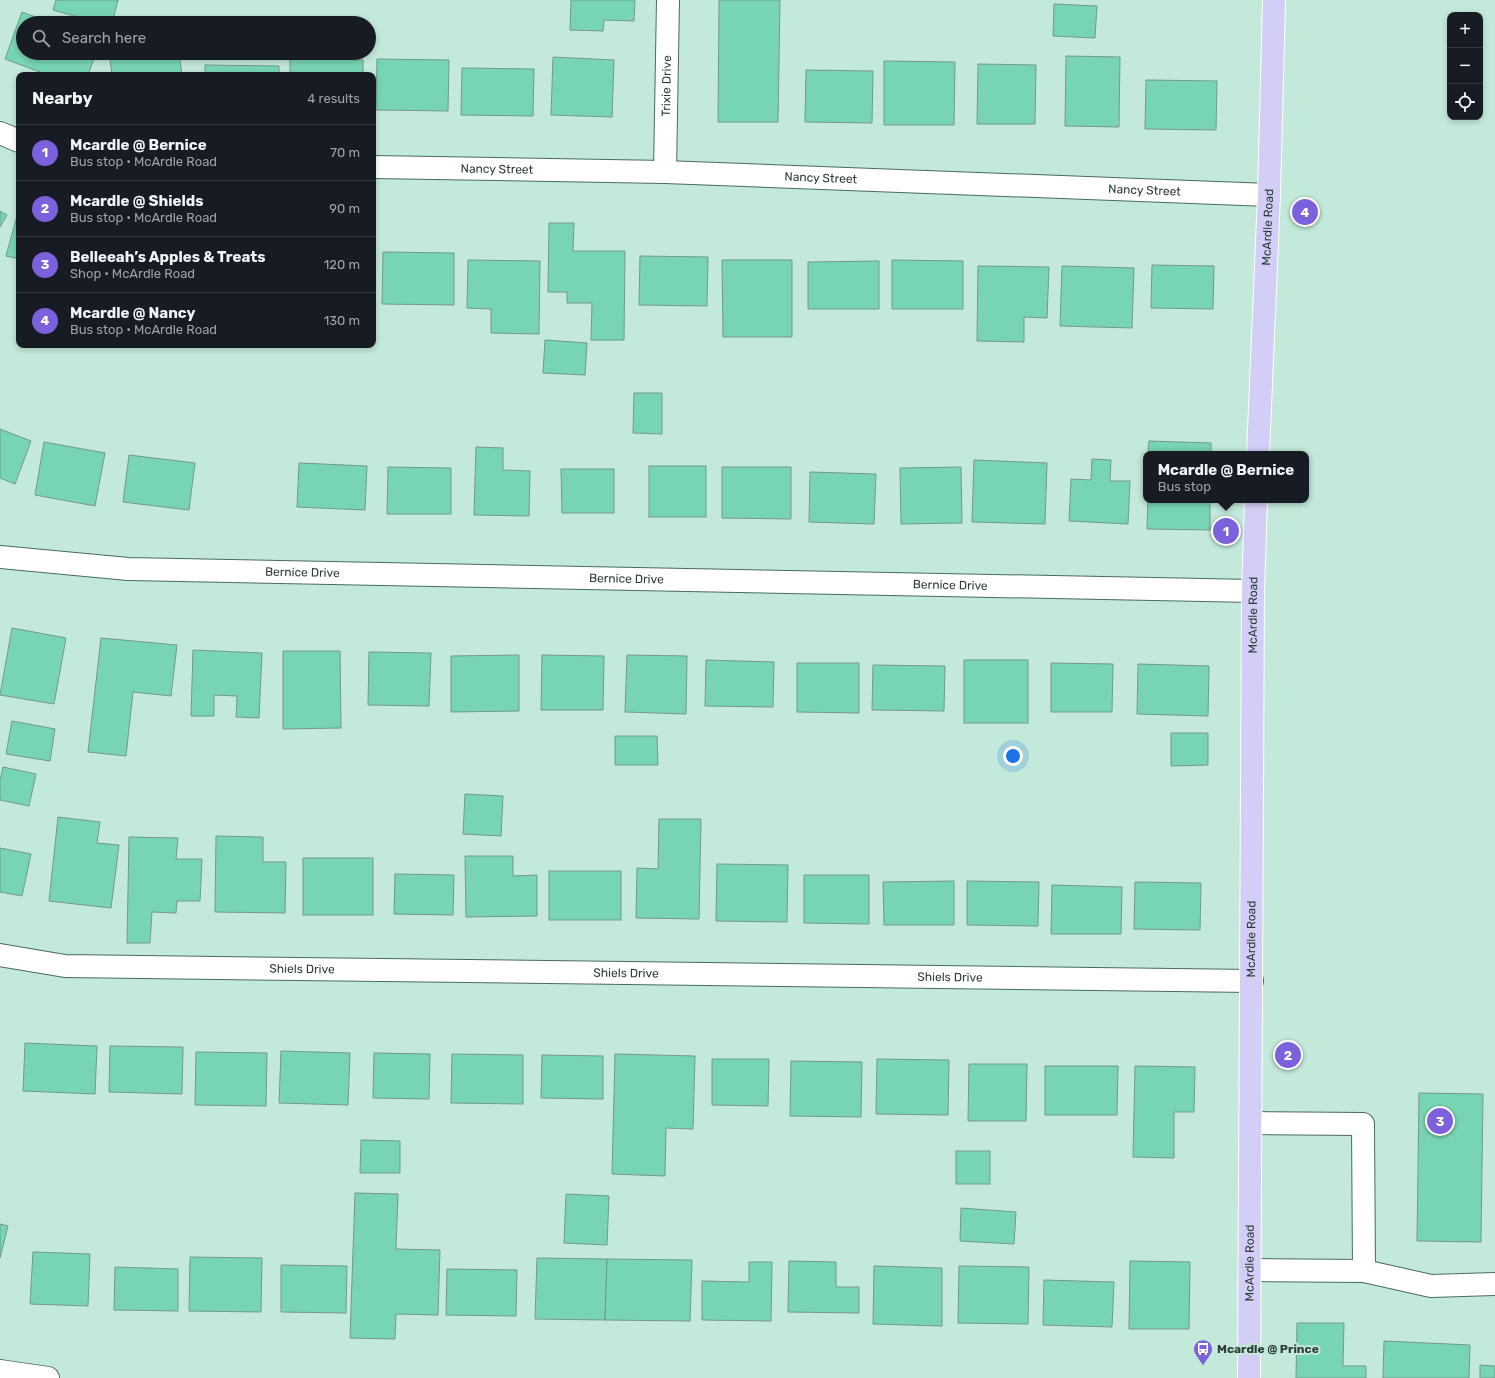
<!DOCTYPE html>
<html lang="en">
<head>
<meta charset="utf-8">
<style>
  :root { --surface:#171b24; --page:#20242c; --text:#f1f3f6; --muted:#9ea1a6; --line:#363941; --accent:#7c61dc }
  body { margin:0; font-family:Rubik,sans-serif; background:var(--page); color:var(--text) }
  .controls { position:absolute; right:12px; top:12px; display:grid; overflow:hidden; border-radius:8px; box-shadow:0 2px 6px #0003 }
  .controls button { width:36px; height:36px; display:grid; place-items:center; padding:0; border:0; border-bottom:1px solid var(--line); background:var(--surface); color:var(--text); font:20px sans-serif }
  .you { position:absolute; left:1013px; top:756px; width:14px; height:14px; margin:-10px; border:3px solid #fff; border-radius:50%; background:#1a73e8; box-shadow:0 0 0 6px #1a73e833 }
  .badge { display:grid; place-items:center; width:26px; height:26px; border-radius:50%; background:var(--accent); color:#fff; font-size:13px; font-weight:700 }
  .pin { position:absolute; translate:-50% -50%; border:2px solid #fff; box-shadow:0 1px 4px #0006 }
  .popup { position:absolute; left:1143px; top:451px; width:166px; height:52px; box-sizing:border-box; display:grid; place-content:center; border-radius:8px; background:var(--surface); filter:drop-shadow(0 1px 3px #0005); font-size:13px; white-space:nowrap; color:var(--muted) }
  .popup b { font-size:15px; color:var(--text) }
  .popup::after { content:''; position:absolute; left:50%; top:100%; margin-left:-8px; border:8px solid transparent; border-top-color:var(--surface) }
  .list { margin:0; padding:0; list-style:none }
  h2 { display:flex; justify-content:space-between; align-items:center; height:52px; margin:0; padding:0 16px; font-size:17px }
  h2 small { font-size:13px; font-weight:400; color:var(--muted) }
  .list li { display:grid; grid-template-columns:26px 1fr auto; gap:12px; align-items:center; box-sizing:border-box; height:56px; padding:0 16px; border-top:1px solid var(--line) }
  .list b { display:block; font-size:15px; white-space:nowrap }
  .list p { margin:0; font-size:13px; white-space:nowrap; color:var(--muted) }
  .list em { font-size:13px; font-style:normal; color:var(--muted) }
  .icon { flex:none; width:22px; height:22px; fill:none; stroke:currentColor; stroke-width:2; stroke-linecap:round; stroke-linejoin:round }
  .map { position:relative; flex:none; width:1495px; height:1378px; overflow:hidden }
  .search { position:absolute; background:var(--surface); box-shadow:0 2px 6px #0003; left:16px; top:16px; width:360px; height:44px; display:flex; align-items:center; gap:10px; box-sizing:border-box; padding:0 14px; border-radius:22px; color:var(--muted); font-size:15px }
  .panel { position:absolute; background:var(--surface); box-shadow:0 2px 6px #0003; left:16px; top:72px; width:360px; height:276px; border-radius:8px }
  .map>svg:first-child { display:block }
  .building { fill:#78d5b4; stroke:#74998a }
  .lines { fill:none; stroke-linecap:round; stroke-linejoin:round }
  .minor-casing { stroke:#486b5e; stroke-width:24 }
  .major-casing { stroke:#fff; stroke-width:24 }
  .minor { stroke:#fff; stroke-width:22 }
  .major { stroke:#d3cef6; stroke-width:22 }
  .labels { text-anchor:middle; stroke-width:4; stroke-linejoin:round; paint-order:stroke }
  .street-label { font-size:12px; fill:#2b3b35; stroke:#c2e9d9 }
  .poi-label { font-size:12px; font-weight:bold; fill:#2b3b35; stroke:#c2e9d9; text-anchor:start }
</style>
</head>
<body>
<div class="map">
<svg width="1495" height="1378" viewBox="0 0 1495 1378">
  <rect width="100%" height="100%" fill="#c2e9d9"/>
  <g class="building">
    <polygon points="56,0 118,0 112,23 99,23 53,10"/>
    <polygon points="571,0 635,0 634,21 604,20 603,31 570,30"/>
    <polygon points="719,0 780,0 778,122 718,122"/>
    <polygon points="1054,4 1097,6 1095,38 1053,36"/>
    <polygon points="22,12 52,23 23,23 23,53 96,53 88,75 48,75 5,59"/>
    <polygon points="109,53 179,53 182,75 112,75"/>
    <polygon points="290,53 339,53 339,59 363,60 363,75 290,75"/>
    <polygon points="1066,56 1120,57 1119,127 1065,126"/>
    <polygon points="553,57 614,60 612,117 551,115"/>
    <polygon points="377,59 449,60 448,111 376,110"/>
    <polygon points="884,61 955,62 954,125 884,125"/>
    <polygon points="978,64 1036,65 1035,124 977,124"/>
    <polygon points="205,65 279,66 279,75 205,75"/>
    <polygon points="462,68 534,69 533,116 461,115"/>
    <polygon points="806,70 873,71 872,123 805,122"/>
    <polygon points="1146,80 1217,81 1216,130 1145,129"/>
    <polygon points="0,211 7,215 0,227"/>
    <polygon points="17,216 19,216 19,259 6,256"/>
    <polygon points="549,223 574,223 573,251 625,251 624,340 591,340 592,303 567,303 567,292 548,292"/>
    <polygon points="383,252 454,253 454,305 382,304"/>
    <polygon points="640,256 708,257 707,306 639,305"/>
    <polygon points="468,260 540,261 539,334 491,333 491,309 467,308"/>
    <polygon points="722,260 792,260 792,337 723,337"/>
    <polygon points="892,260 963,261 963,309 892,309"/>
    <polygon points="879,261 879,309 808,309 808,262"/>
    <polygon points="1152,265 1214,266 1213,309 1151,308"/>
    <polygon points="978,266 1049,267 1047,318 1024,317 1024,342 977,341"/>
    <polygon points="1062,266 1134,268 1132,328 1060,326"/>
    <polygon points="545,340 587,343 585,375 543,373"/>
    <polygon points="634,393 662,393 662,434 633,433"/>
    <polygon points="0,429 31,441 15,484 0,478"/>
    <polygon points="1149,441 1211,443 1211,454 1148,454"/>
    <polygon points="44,442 105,453 95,506 35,495"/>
    <polygon points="476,447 503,448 503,470 530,471 529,516 474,515"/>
    <polygon points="129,455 195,463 189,510 123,502"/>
    <polygon points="1092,459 1111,460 1110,481 1130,481 1128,524 1069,521 1071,479 1091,480"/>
    <polygon points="974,460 1047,463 1045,524 972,522"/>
    <polygon points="299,463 367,466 365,510 297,507"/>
    <rect x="649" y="466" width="57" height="51"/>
    <polygon points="388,467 451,468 451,514 387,514"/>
    <polygon points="722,467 791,467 791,519 722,518"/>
    <polygon points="961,467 962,523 901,524 900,468"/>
    <polygon points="561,469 614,469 614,513 562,513"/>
    <polygon points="810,472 876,474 874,524 809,522"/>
    <polygon points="1148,500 1210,500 1210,530 1147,529"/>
    <polygon points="12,628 66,638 54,704 0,695"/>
    <polygon points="101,638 177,645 171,696 133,692 126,756 88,752"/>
    <polygon points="193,650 262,653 259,718 236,717 237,696 214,695 214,716 191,716"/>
    <polygon points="283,651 340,651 341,728 283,729"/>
    <polygon points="369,652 431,653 429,706 368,705"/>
    <polygon points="519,655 519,711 451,712 451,656"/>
    <polygon points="542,655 604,656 603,710 541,710"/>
    <polygon points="627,655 687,656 686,714 625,712"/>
    <polygon points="706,660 774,662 773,707 705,706"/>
    <rect x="964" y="660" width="64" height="63"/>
    <polygon points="797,663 859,663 859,713 797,712"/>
    <polygon points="1051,663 1113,664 1112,712 1051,712"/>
    <polygon points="1138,664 1209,666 1208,716 1137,714"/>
    <polygon points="873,665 945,666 944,711 872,710"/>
    <polygon points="12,721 55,729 50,761 6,754"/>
    <polygon points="1171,733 1208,733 1208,765 1171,766"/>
    <polygon points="615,736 657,736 658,765 615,765"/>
    <polygon points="3,767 36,774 29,806 0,800 0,780"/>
    <polygon points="465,794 503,796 501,836 463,834"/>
    <polygon points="58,817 100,822 97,843 119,845 111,908 49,901"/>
    <polygon points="659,819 701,819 699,919 636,918 637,868 658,869"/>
    <polygon points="216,836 263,837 263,862 286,862 285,913 215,912"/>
    <polygon points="129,837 178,838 176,859 202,859 200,901 177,901 176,913 152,912 150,943 127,943"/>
    <polygon points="0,848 31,854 22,896 0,892"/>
    <polygon points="465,856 513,856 513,876 537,875 537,916 466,917"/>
    <rect x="303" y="858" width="70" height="57"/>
    <polygon points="717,864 788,865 787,922 716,921"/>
    <rect x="549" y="871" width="72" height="49"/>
    <polygon points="395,874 454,875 453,915 394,914"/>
    <polygon points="804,875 869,875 869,924 804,923"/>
    <polygon points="954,881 954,925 884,925 883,882"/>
    <polygon points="967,881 1039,882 1038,926 967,925"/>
    <polygon points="1135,882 1201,883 1200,930 1134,929"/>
    <polygon points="1052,885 1122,887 1121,934 1051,934"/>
    <polygon points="25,1043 97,1046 95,1094 23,1091"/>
    <polygon points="110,1046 183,1047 182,1094 109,1092"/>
    <polygon points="281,1051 350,1053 348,1105 279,1103"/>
    <polygon points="196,1052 267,1053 266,1106 195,1105"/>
    <polygon points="374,1053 430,1054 429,1099 373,1098"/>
    <polygon points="452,1054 523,1055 523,1104 451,1103"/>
    <polygon points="615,1054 695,1056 693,1129 666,1128 665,1176 612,1174"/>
    <polygon points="542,1055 603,1056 603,1099 541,1098"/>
    <polygon points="712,1059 769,1059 768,1106 712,1105"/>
    <polygon points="877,1059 949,1060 948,1115 876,1114"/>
    <polygon points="791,1061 862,1062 861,1117 790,1116"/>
    <polygon points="969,1064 1027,1064 1026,1121 968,1121"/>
    <polygon points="1045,1066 1118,1066 1117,1115 1045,1115"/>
    <polygon points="1135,1066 1195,1067 1194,1112 1174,1112 1174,1158 1133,1157"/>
    <polygon points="1419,1093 1483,1094 1481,1242 1417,1241"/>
    <polygon points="361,1140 400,1141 400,1173 360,1173"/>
    <rect x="956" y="1151" width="34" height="33"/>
    <polygon points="355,1193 398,1194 396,1249 440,1250 438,1315 396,1314 395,1339 350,1338"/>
    <polygon points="566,1194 609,1196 607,1245 564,1243"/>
    <polygon points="961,1208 1016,1212 1014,1244 960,1241"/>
    <polygon points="0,1224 8,1226 0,1258"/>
    <polygon points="33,1252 90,1254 88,1306 30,1304"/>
    <polygon points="190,1257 262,1258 261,1312 189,1311"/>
    <polygon points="537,1258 607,1259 605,1320 535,1319"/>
    <polygon points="607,1259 692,1260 690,1321 605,1320"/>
    <polygon points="789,1261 836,1262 836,1287 859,1287 859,1313 788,1312"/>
    <polygon points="1130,1261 1190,1262 1189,1329 1129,1329"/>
    <polygon points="749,1262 772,1262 771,1321 702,1320 702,1281 749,1282"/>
    <polygon points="281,1265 347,1266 346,1313 281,1312"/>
    <polygon points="874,1266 942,1268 942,1326 873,1324"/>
    <polygon points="959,1266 1029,1267 1028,1324 958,1323"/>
    <polygon points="115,1267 178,1269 178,1311 114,1310"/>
    <polygon points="447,1269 517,1270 516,1316 446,1315"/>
    <polygon points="1044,1280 1114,1282 1112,1327 1043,1325"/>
    <polygon points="1297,1323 1344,1323 1343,1366 1366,1366 1366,1378 1296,1378"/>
    <polygon points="1384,1341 1470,1345 1469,1378 1383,1378"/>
    <polygon points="1480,1365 1495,1366 1495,1378 1480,1378"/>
  </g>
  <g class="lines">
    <g class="minor-casing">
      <g id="minor">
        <polyline points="0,133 19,141"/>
        <path id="s1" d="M373,167L665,172L1269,195"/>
        <path id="s2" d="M665,172L668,0"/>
        <path id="s3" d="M0,557L128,569L1253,591"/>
        <path id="s4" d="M0,955L65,966L1252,981"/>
        <polyline points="1250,1270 1364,1271 1363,1124 1251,1123"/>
        <polyline points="1364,1271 1431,1286 1495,1284"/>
        <polyline points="0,1371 48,1378"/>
      </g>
    </g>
    <g class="major-casing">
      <g id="major">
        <path id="s5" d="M1258,454L1269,195L1274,0"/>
        <path id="s6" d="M1249,1378L1253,591L1256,500"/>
      </g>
    </g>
    <use href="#minor" class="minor"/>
    <use href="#major" class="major"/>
  </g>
  <defs>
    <g id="bus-pin" transform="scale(1)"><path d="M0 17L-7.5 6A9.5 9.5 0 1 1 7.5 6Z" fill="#7c61dc" stroke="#c2e9d9"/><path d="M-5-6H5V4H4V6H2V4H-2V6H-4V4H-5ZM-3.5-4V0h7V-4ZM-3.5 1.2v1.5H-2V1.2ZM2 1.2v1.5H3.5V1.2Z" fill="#fff"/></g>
  </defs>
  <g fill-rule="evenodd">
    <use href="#bus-pin" x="1203" y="1349"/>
  </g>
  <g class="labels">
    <g class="street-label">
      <text dy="4" stroke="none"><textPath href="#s2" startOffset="86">Trixie Drive</textPath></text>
      <text dy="4" stroke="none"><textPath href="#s1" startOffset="124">Nancy Street</textPath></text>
      <text dy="4" stroke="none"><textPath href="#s1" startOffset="448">Nancy Street</textPath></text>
      <text dy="4" stroke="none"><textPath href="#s1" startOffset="772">Nancy Street</textPath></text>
      <text dy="4" stroke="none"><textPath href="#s5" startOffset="227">McArdle Road</textPath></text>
      <text dy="4" stroke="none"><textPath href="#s3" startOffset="303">Bernice Drive</textPath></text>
      <text dy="4" stroke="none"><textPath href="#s3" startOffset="627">Bernice Drive</textPath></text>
      <text dy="4" stroke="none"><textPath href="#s3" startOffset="951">Bernice Drive</textPath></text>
      <text dy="4" stroke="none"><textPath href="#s6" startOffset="763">McArdle Road</textPath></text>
      <text dy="4" stroke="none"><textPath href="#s6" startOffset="439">McArdle Road</textPath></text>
      <text dy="4" stroke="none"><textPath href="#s4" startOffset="303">Shiels Drive</textPath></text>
      <text dy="4" stroke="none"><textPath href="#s4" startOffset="627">Shiels Drive</textPath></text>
      <text dy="4" stroke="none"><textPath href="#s4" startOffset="951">Shiels Drive</textPath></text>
      <text dy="4" stroke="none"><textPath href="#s6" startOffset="115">McArdle Road</textPath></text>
    </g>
    <g class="poi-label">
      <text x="1217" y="1353">Mcardle @ Prince</text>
    </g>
  </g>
</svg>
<div class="controls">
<button>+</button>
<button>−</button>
<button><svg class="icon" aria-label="locate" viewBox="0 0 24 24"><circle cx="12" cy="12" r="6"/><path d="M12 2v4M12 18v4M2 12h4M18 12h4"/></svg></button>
</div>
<div class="you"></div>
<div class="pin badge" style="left:1226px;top:531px">1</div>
<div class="popup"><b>Mcardle @ Bernice</b>Bus stop</div>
<div class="pin badge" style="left:1288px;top:1055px">2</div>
<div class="pin badge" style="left:1440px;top:1121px">3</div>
<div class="pin badge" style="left:1305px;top:212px">4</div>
<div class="search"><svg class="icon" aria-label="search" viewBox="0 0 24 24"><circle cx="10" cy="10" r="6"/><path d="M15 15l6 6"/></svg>Search here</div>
<section class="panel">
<h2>Nearby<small>4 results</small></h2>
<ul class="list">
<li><span class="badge">1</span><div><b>Mcardle @ Bernice</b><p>Bus stop · McArdle Road</p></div><em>70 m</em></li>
<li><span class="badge">2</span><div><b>Mcardle @ Shields</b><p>Bus stop · McArdle Road</p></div><em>90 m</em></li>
<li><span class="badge">3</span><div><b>Belleeah’s Apples &amp; Treats</b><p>Shop · McArdle Road</p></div><em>120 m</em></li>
<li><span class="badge">4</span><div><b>Mcardle @ Nancy</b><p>Bus stop · McArdle Road</p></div><em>130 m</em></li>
</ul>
</section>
</div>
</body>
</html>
